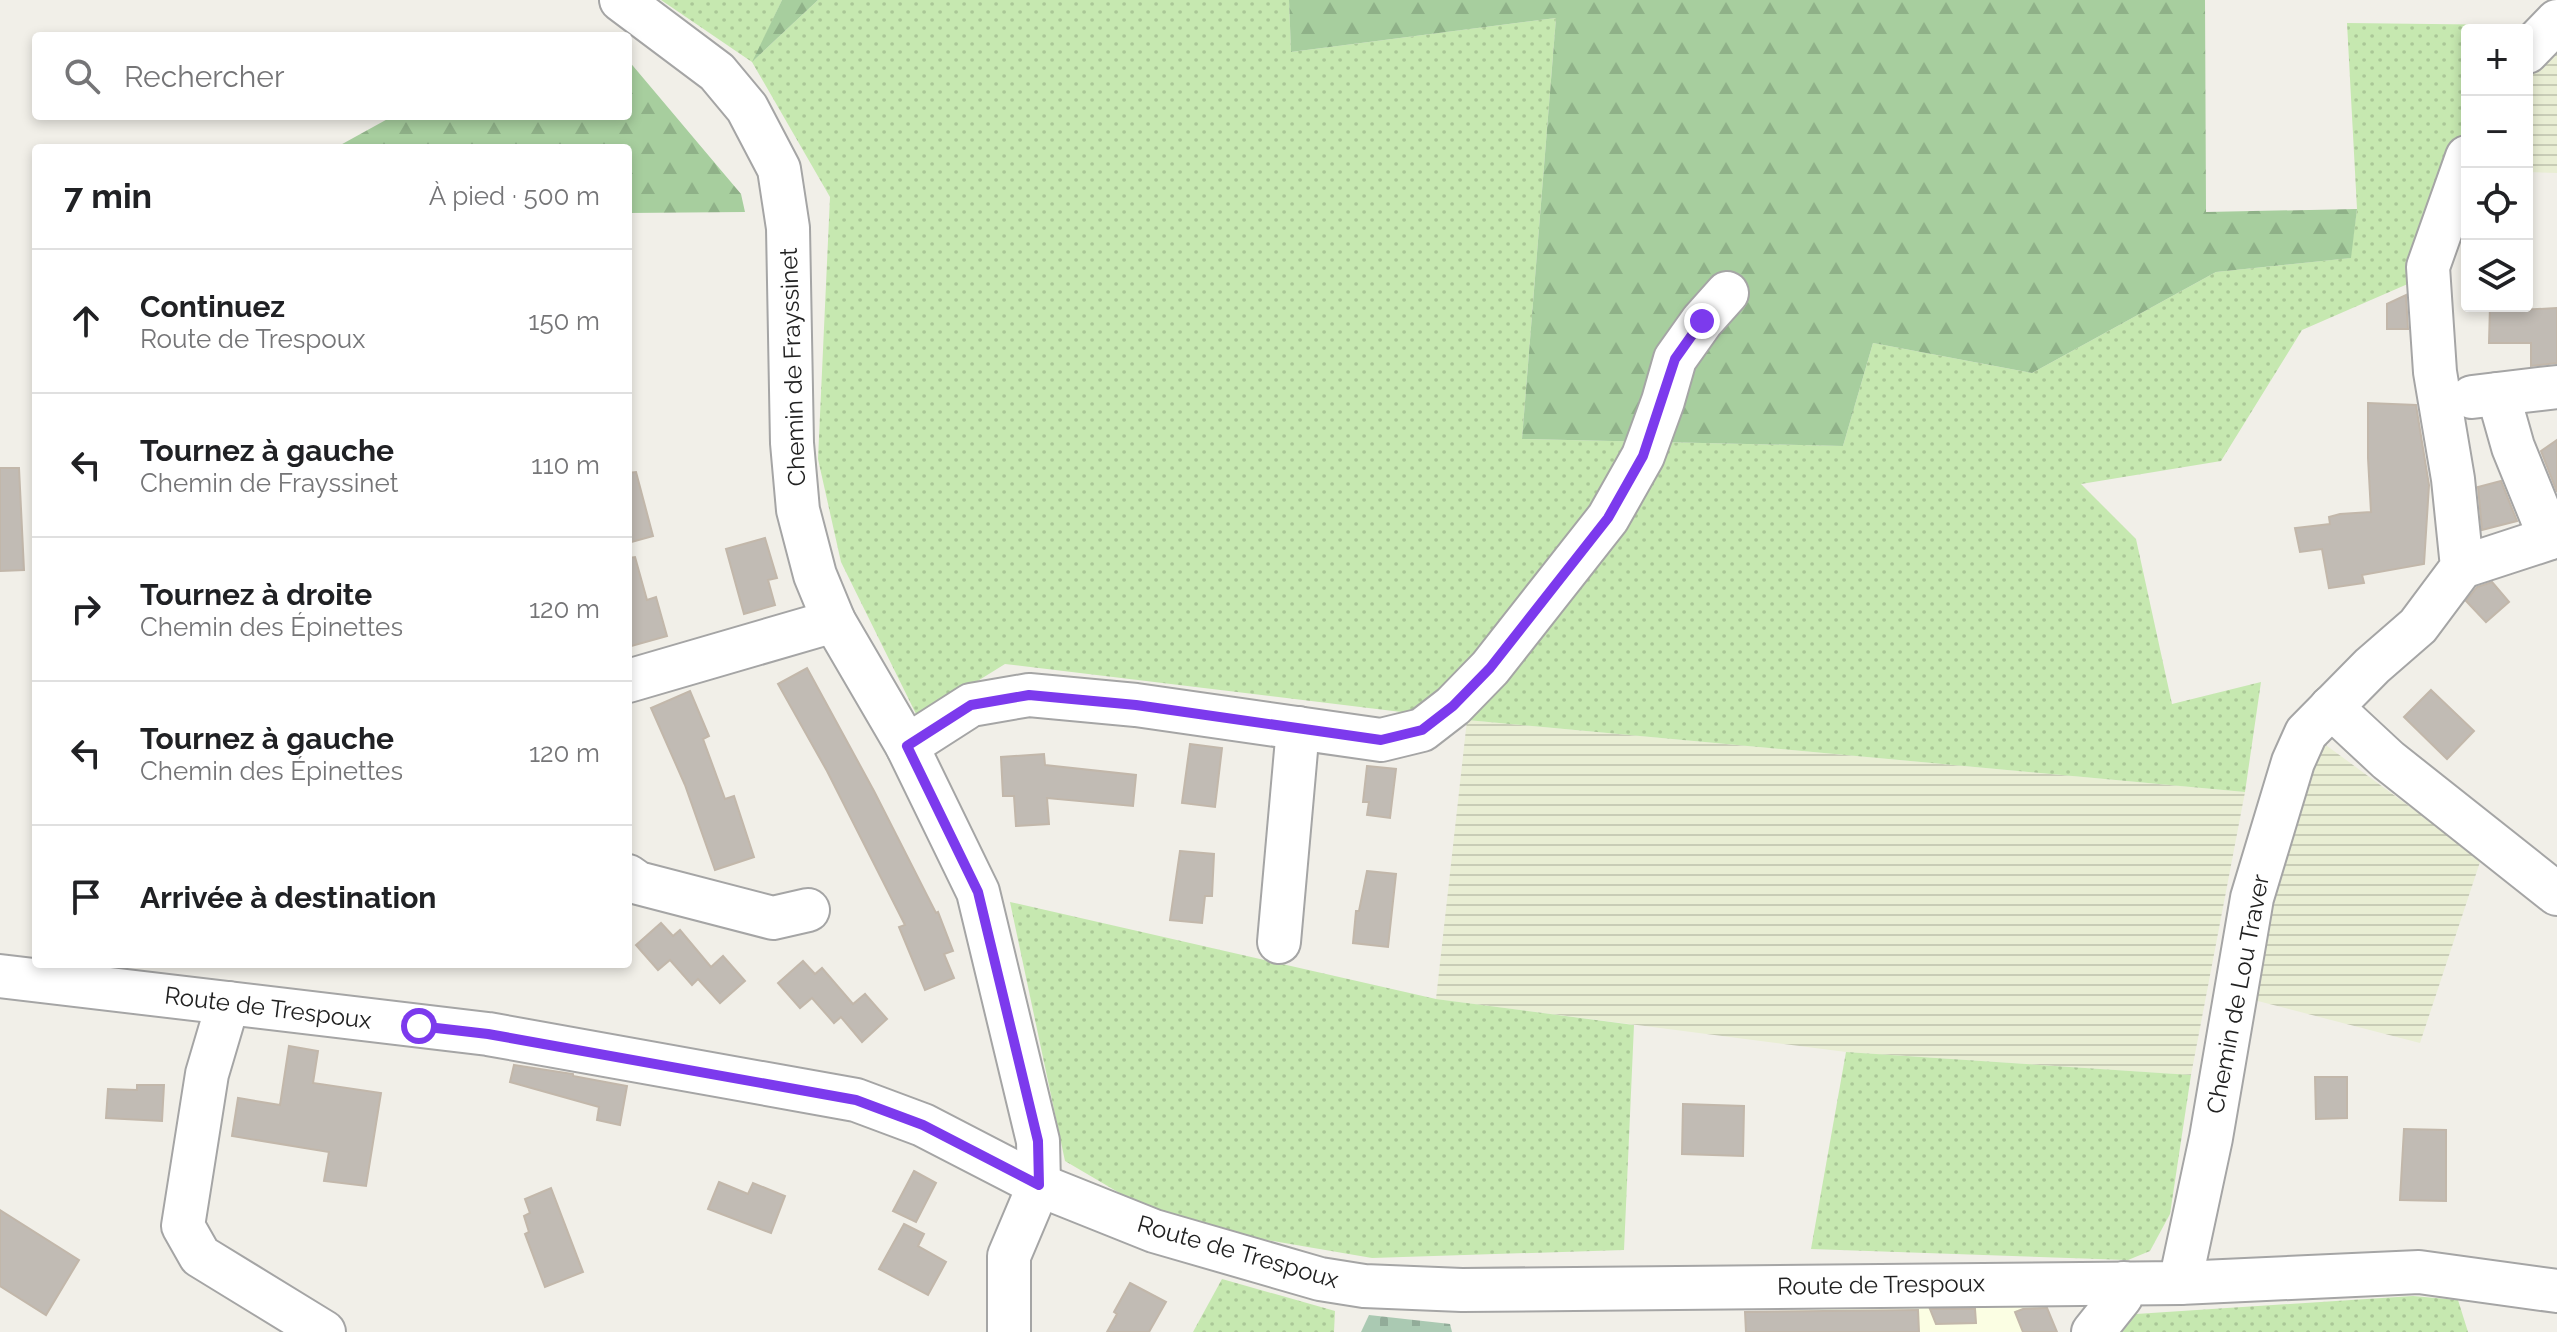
<!DOCTYPE html>
<html lang="fr">
<head>
<meta charset="utf-8">
<style>
  :root { --surface:#fff; --page:#f2f2f2; --text:#202124; --muted:#757577; --line:#e0e0e0 }
  body { margin:0; font-family:Raleway,sans-serif; background:var(--page); color:var(--text) }
  .controls { position:absolute; right:24px; top:24px; display:grid; overflow:hidden; border-radius:8px; box-shadow:0 4px 12px #0003 }
  .controls button { width:72px; height:72px; display:grid; place-items:center; padding:0; border:0; border-bottom:2px solid var(--line); background:var(--surface); color:var(--text); font:40px sans-serif }
  .stop { position:absolute; width:24px; height:24px; margin:-18px; border:6px solid #7c3aed; border-radius:50%; background:#fff }
  .stop.end { background:#7c3aed; border-color:#fff; box-shadow:0 2px 8px #0008 }
  .list { margin:0; padding:0; list-style:none }
  h2 { display:flex; justify-content:space-between; align-items:center; height:104px; margin:0; padding:0 32px; font-size:34px }
  h2 small { font-size:26px; font-weight:400; color:var(--muted) }
  .list li { display:grid; grid-template-columns:52px 1fr auto; gap:24px; align-items:center; box-sizing:border-box; height:144px; padding:0 32px; border-top:2px solid var(--line) }
  .list b { display:block; font-size:30px; white-space:nowrap }
  .list p { margin:0; font-size:26px; white-space:nowrap; color:var(--muted) }
  .list em { font-size:26px; font-style:normal; color:var(--muted) }
  .icon { flex:none; width:44px; height:44px; fill:none; stroke:currentColor; stroke-width:2; stroke-linecap:round; stroke-linejoin:round }
  .map { position:relative; flex:none; width:2557px; height:1332px; overflow:hidden }
  .search { position:absolute; background:var(--surface); box-shadow:0 4px 12px #0003; left:32px; top:32px; width:600px; height:88px; display:flex; align-items:center; gap:20px; box-sizing:border-box; padding:0 28px; border-radius:8px; color:var(--muted); font-size:30px }
  .panel { position:absolute; background:var(--surface); box-shadow:0 4px 12px #0003; left:32px; top:144px; width:600px; height:824px; border-radius:8px }
  .map>svg:first-child { display:block }
  .education { fill:#fbfee3 }
  .farmland { fill:url(#farmland-rules) }
  .grass { fill:url(#grass-dots) }
  .forest { fill:url(#forest-firs) }
  .cemetery { fill:url(#cemetery-stones) }
  .building { fill:#c1bbb4; stroke:#c2b7aa; stroke-width:2 }
  .lines { fill:none; stroke-linecap:round; stroke-linejoin:round }
  .minor-casing { stroke:#a5a5a5; stroke-width:46 }
  .minor { stroke:#fff; stroke-width:42 }
  .route { stroke:#7c3aed; stroke-width:10 }
  .labels { text-anchor:middle; stroke-width:6; stroke-linejoin:round; paint-order:stroke }
  .street-label { font-size:24px; fill:#212121; stroke:#fff }
</style>
</head>
<body>
<div class="map">
<svg width="2557" height="1332" viewBox="0 0 2557 1332">
  <defs>
    <pattern id="farmland-rules" width="6" height="5" patternUnits="userSpaceOnUse" patternTransform="scale(2)"><rect width="6" height="5" fill="#e9eed4"/><path d="M0 2.5h6" fill="none" stroke="#c8ccb6"/></pattern>
    <pattern id="grass-dots" width="8" height="8" patternUnits="userSpaceOnUse" patternTransform="scale(2)"><rect width="8" height="8" fill="#c6e8b0"/><path d="M2 2h.1M6 6h.1" fill="none" stroke="#aac797" stroke-width="1.8" stroke-linecap="round"/></pattern>
    <pattern id="forest-firs" width="22" height="20" patternUnits="userSpaceOnUse" patternTransform="scale(2)"><rect width="22" height="20" fill="#a7ce9e"/><path d="M5 1l3.5 6h-7zM16 11l3.5 6h-7z" fill="#8fb188"/></pattern>
    <pattern id="cemetery-stones" width="16" height="16" patternUnits="userSpaceOnUse" patternTransform="scale(2)"><rect width="16" height="16" fill="#aac9b2"/><path d="M2 7V4a2 2 0 0 1 4 0v3zM10 15v-3a2 2 0 0 1 4 0v3z" fill="#92ac99"/></pattern>
  </defs>
  <rect width="100%" height="100%" fill="#f1efe8"/>
  <polygon class="education" points="2044,1300 2057,1332 1754,1332 1753,1312"/>
  <g class="farmland">
    <polygon points="2557,49 2557,173 2527,172 2527,80"/>
    <polygon points="1467,720 2245,792 2191,1075 1846,1052 1436,999"/>
    <polygon points="2319,740 2481,859 2420,1043 2246,998"/>
  </g>
  <g class="grass">
    <polygon points="661,0 782,0 754,60 818,0 1289,0 1291,52 1556,18 1522,439 1843,446 1873,343 2032,373 2216,272 2350,258 2357,209 2347,23 2517,25 2515,30 2467,30 2467,145 2410,283 2302,330 2221,461 2081,484 2136,539 2172,704 2261,682 2245,792 1467,720 1005,664 918,718 841,562 818,459 830,197 752,62"/>
    <polygon points="1010,902 1436,999 1634,1025 1624,1250 1372,1258 1237,1235 1140,1205 1065,1161"/>
    <polygon points="1846,1052 2191,1075 2170,1214 2150,1251 2128,1260 1811,1249"/>
    <polygon points="1222,1279 1335,1311 1334,1332 1193,1332"/>
    <polygon points="2413,1296 2458,1300 2468,1332 2122,1332 2136,1314"/>
  </g>
  <g class="forest">
    <polygon points="782,0 818,0 752,62"/>
    <polygon points="1289,0 2205,0 2206,212 2357,209 2351,258 2216,272 2032,373 1873,343 1843,446 1522,439 1556,18 1291,52"/>
    <polygon points="628,60 741,194 745,212 628,213 628,148 335,148 393,116 628,116"/>
  </g>
  <polygon class="cemetery" points="1369,1315 1450,1324 1452,1332 1361,1332"/>
  <g class="building">
    <polygon points="2406,295 2408,329 2387,329 2387,304"/>
    <polygon points="2490,306 2519,306 2519,310 2557,308 2557,363 2531,366 2531,343 2489,343"/>
    <polygon points="2368,403 2416,405 2429,485 2424,564 2362,575 2364,583 2329,588 2322,549 2300,552 2295,528 2330,524 2329,517 2340,514 2371,512 2368,458"/>
    <polygon points="2557,440 2557,492 2541,451"/>
    <polygon points="0,468 19,468 24,570 0,571"/>
    <polygon points="636,472 653,536 628,543 628,473"/>
    <polygon points="2501,481 2517,521 2482,530 2478,487"/>
    <polygon points="765,538 777,578 768,580 775,605 744,614 726,549"/>
    <polygon points="635,557 647,600 656,597 667,636 628,647 628,558"/>
    <polygon points="2492,582 2509,602 2486,622 2466,601 2477,587"/>
    <polygon points="807,668 874,791 936,913 938,912 953,951 944,954 954,978 925,990 899,927 905,925 827,771 778,684"/>
    <polygon points="2431,690 2474,731 2447,759 2404,717"/>
    <polygon points="690,691 709,736 703,739 725,799 734,796 754,857 715,870 685,785 651,708"/>
    <polygon points="1190,744 1222,748 1215,807 1182,803"/>
    <polygon points="1044,754 1045,765 1136,775 1133,806 1047,798 1049,824 1016,826 1014,796 1003,796 1001,757"/>
    <polygon points="1367,766 1396,769 1390,818 1367,815 1369,802 1363,802"/>
    <polygon points="1180,851 1214,854 1212,896 1205,896 1202,923 1170,920"/>
    <polygon points="1367,871 1396,874 1388,947 1353,943 1356,911 1359,911"/>
    <polygon points="661,923 673,936 680,930 711,967 723,956 745,981 720,1003 698,979 692,985 670,960 658,970 636,945"/>
    <polygon points="803,961 815,974 822,968 853,1004 865,994 887,1019 862,1042 841,1017 834,1023 812,998 800,1008 778,983"/>
    <polygon points="289,1046 318,1051 313,1083 381,1093 366,1186 324,1181 329,1152 232,1136 238,1098 280,1105"/>
    <polygon points="514,1065 573,1074 573,1076 627,1086 620,1125 597,1120 599,1107 510,1082"/>
    <polygon points="2315,1077 2347,1077 2347,1118 2316,1119"/>
    <polygon points="137,1085 164,1085 162,1121 106,1118 108,1089 137,1090"/>
    <polygon points="1683,1104 1744,1106 1743,1156 1682,1154"/>
    <polygon points="2404,1129 2446,1130 2446,1201 2400,1200"/>
    <polygon points="914,1171 936,1183 916,1222 893,1211"/>
    <polygon points="719,1182 748,1194 753,1183 785,1196 771,1233 708,1209"/>
    <polygon points="551,1188 583,1272 545,1287 525,1234 529,1232 524,1216 530,1213 525,1199"/>
    <polygon points="0,1210 79,1260 46,1315 0,1286"/>
    <polygon points="904,1224 924,1234 918,1246 946,1262 928,1295 879,1269"/>
    <polygon points="1130,1283 1166,1302 1149,1332 1107,1332 1117,1314 1114,1312"/>
    <polygon points="2047,1308 2057,1332 2023,1332 2015,1312 2023,1309"/>
    <polygon points="1930,1309 1975,1309 1976,1323 1936,1324"/>
    <polygon points="1918,1310 1919,1332 1746,1332 1745,1312"/>
  </g>
  <g class="lines">
    <g class="minor-casing">
      <g id="minor">
        <polyline points="621,0 717,72 747,108 779,169 788,228 792,443 798,510 815,575 834,621 907,746 978,892 1038,1141 1039,1185 1009,1256 1009,1332"/>
        <polyline points="2527,52 2557,21"/>
        <polyline points="2498,394 2513,447 2550,538"/>
        <polyline points="2472,397 2557,387"/>
        <polyline points="2462,567 2557,536"/>
        <polyline points="628,681 834,621"/>
        <polyline points="2331,707 2388,760 2557,894"/>
        <polyline points="907,746 971,705 1029,695 1136,705 1381,740 1422,730 1453,706 1490,668 1608,518 1643,456 1663,401 1675,359 1702,321 1727,293"/>
        <polyline points="628,876 638,883 773,918 808,910"/>
        <polyline points="1279,942 1298,728"/>
        <polyline points="0,976 488,1034 856,1100 923,1125 1039,1185 1154,1231 1320,1279 1364,1286 1462,1290 2180,1283 2419,1272 2557,1291"/>
        <polyline points="228,1003 207,1074 183,1226 200,1256 324,1332"/>
        <polyline points="2180,1283 2211,1138 2252,898 2293,762 2306,733 2372,666 2418,626 2462,567 2453,479 2435,372 2428,267 2467,157"/>
        <polyline points="2093,1332 2121,1297 2124,1283"/>
      </g>
    </g>
    <use href="#minor" class="minor"/>
  </g>
  <g class="lines">
    <polyline class="route" points="419,1026 488,1034 856,1100 923,1125 1039,1185 1038,1141 978,892 907,746 971,705 1029,695 1136,705 1381,740 1422,730 1453,706 1490,668 1608,518 1643,456 1675,359 1702,321"/>
  </g>
  <g class="labels">
    <g class="street-label">
      <text transform="translate(793 367) rotate(-92)" y="8">Chemin de Frayssinet</text>
      <text transform="translate(2238 994) rotate(-79)" y="8">Chemin de Lou Traver</text>
      <text transform="translate(268 1008) rotate(7)" y="8">Route de Trespoux</text>
      <text transform="translate(1238 1252) rotate(16)" y="8">Route de Trespoux</text>
      <text transform="translate(1881 1285) rotate(-1)" y="8">Route de Trespoux</text>
    </g>
  </g>
</svg>
<div class="controls">
<button>+</button>
<button>−</button>
<button><svg class="icon" aria-label="locate" viewBox="0 0 24 24"><circle cx="12" cy="12" r="6"/><path d="M12 2v4M12 18v4M2 12h4M18 12h4"/></svg></button>
<button><svg class="icon" aria-label="layers" viewBox="0 0 24 24"><path d="M12 4l9 5-9 5-9-5zM3 14l9 5 9-5"/></svg></button>
</div>
<div class="stop" style="left:419px;top:1026px"></div>
<div class="stop end" style="left:1702px;top:321px"></div>
<div class="search"><svg class="icon" aria-label="search" viewBox="0 0 24 24"><circle cx="10" cy="10" r="6"/><path d="M15 15l6 6"/></svg>Rechercher</div>
<section class="panel">
<h2>7 min<small>À pied · 500 m</small></h2>
<ul class="list">
<li><svg class="icon" aria-label="ahead" viewBox="0 0 24 24"><path d="M12 20V5M6 11l6-6 6 6"/></svg><div><b>Continuez</b><p>Route de Trespoux</p></div><em>150 m</em></li>
<li><svg class="icon" aria-label="left" viewBox="0 0 24 24"><path d="M17 20v-9H6M10 6l-5 5 5 5"/></svg><div><b>Tournez à gauche</b><p>Chemin de Frayssinet</p></div><em>110 m</em></li>
<li><svg class="icon" aria-label="right" viewBox="0 0 24 24"><path d="M7 20v-9h11M14 6l5 5-5 5"/></svg><div><b>Tournez à droite</b><p>Chemin des Épinettes</p></div><em>120 m</em></li>
<li><svg class="icon" aria-label="left" viewBox="0 0 24 24"><path d="M17 20v-9H6M10 6l-5 5 5 5"/></svg><div><b>Tournez à gauche</b><p>Chemin des Épinettes</p></div><em>120 m</em></li>
<li><svg class="icon" aria-label="arrive" viewBox="0 0 24 24"><path d="M6 21V4h12l-3 4 3 4H6"/></svg><div><b>Arrivée à destination</b></div></li>
</ul>
</section>
</div>
</body>
</html>
